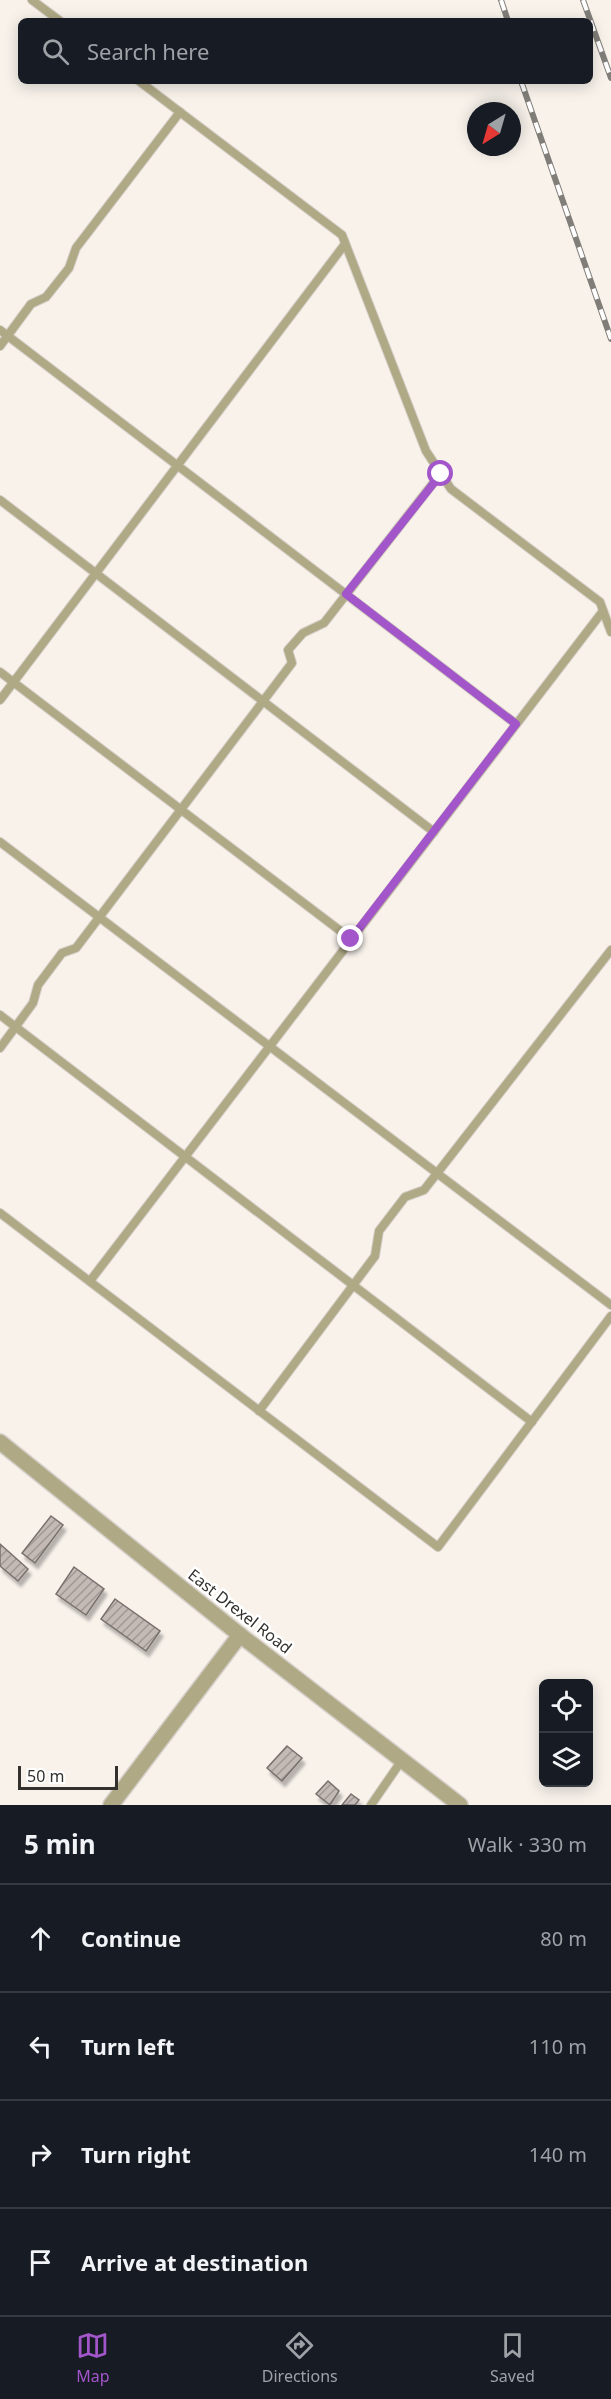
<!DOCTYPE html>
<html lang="en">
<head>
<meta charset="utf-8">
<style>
  :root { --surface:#171b24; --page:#20242c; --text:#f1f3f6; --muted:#9ea1a6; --line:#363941; --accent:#a256c9 }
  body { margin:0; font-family:"Noto Sans",sans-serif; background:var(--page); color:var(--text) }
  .controls { position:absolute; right:18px; bottom:18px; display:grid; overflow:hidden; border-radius:9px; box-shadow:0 3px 15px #0003 }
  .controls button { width:54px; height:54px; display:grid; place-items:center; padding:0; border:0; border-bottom:2px solid var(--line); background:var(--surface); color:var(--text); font:30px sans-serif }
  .compass { position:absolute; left:467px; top:102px; width:54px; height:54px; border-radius:50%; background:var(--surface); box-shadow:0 3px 15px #0003; rotate:217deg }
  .scale { position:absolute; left:18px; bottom:15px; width:100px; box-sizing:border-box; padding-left:6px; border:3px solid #33312e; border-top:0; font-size:16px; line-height:21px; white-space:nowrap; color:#33312e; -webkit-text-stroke:4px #fff; paint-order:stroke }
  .stop { position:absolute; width:18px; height:18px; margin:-14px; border:4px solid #a256c9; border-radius:50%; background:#fff }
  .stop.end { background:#a256c9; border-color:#fff; box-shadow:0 2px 6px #0008 }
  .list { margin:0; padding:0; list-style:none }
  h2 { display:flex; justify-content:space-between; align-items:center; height:78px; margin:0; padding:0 24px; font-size:26px }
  h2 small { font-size:20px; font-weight:400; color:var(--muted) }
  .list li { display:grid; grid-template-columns:39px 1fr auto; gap:18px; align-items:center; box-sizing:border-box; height:108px; padding:0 24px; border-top:2px solid var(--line) }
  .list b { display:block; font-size:22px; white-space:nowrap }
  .list em { font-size:20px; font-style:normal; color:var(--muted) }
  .icon { flex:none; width:33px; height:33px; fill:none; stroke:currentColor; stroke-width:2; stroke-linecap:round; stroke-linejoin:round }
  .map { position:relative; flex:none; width:611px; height:1805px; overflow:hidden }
  .search { position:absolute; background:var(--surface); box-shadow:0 3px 15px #0003; left:18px; right:18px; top:18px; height:66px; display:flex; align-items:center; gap:15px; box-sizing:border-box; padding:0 21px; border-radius:9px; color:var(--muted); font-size:22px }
  .sheet { height:510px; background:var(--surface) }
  nav { display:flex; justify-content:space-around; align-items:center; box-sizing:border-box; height:84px; border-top:2px solid var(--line); background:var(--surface); font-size:16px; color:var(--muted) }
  nav a { display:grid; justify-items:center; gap:3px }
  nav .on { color:var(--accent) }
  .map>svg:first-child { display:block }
  .building { fill:url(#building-hatch); stroke:#78706c; stroke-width:1.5; filter:url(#shadow) }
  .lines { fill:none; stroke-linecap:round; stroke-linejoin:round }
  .service-casing { stroke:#d5cfc9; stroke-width:10 }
  .minor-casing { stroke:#d5cfc9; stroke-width:18 }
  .tertiary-casing { stroke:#d5cfc9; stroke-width:18 }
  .service { stroke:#afa986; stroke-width:8 }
  .minor { stroke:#afa986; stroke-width:15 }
  .tertiary { stroke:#afa986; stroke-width:15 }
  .rail-casing { stroke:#817e79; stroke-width:6 }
  .rail { stroke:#fff; stroke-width:4; stroke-dasharray:11; stroke-linecap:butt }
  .route { stroke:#a256c9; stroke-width:8 }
  .labels { text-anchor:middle; stroke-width:5; stroke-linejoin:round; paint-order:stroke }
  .street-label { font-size:16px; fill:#33312e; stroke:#fff }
</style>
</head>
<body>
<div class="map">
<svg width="611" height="1805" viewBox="0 0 611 1805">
  <defs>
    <pattern id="building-hatch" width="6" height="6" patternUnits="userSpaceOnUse" patternTransform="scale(1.5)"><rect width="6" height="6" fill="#c3bab6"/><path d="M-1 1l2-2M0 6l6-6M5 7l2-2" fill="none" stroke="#9f9894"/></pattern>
    <filter id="shadow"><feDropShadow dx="3" dy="5.5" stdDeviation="1.5" flood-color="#0004"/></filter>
  </defs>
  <rect width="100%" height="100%" fill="#f8f2eb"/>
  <g class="building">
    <polygon points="51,1516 63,1525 35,1563 22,1553"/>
    <polygon points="0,1544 28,1569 18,1581 0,1566"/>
    <polygon points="74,1567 104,1589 86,1615 56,1594"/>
    <polygon points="115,1599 160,1631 146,1651 101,1619"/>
    <polygon points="287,1746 302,1758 282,1781 267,1768"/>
    <polygon points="328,1781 339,1791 330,1805 316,1794"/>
    <polygon points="351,1794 359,1800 355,1805 342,1805"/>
  </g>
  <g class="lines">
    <g class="service-casing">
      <g id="service">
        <polyline points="32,0 60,21"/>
        <polyline points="139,81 342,235 426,451 451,489 600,602 611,632"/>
        <polyline points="0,330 516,724"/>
        <polyline points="0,346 31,304 46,297 69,268 76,248 180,112"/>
        <polyline points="0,500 434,832"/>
        <polyline points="0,672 351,939"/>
        <polyline points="0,700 345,244"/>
        <polyline points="0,842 611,1305"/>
        <polyline points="0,1015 532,1422"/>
        <polyline points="0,1048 33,1003 38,985 62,953 76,948 292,663 288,650 303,633 324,623 441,473"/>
        <polyline points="0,1213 438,1547 611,1316"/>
        <polyline points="90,1281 603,611"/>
        <polyline points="259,1411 375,1256 379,1231 405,1197 424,1190 611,950"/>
        <polyline points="371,1805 402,1760"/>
      </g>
    </g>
    <g class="minor-casing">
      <polyline id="minor" points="111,1805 240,1635"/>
    </g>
    <g class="tertiary-casing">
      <polyline id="tertiary" points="0,1442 240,1635 460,1805"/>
    </g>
    <use href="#service" class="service"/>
    <use href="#minor" class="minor"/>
    <use href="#tertiary" class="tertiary"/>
    <g class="rail-casing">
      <g id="rail">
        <polyline points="501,0 508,21"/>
        <polyline points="583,0 611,78"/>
        <polyline points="521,81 611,339"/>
      </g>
    </g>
    <use href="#rail" class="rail"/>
  </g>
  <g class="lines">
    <polyline class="route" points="351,939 516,724 346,594 441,474"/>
  </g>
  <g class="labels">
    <g class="street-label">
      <text transform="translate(240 1611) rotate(38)" y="6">East Drexel Road</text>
    </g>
  </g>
</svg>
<div class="controls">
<button><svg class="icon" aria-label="locate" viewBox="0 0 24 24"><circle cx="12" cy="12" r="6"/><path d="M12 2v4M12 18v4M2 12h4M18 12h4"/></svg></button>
<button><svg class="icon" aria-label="layers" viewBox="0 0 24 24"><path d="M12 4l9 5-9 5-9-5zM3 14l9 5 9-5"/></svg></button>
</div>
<svg class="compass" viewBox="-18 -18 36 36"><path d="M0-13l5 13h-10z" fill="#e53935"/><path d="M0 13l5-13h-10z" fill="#9ea1a6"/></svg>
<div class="scale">50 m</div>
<div class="stop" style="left:441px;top:474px"></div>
<div class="stop end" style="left:351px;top:939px"></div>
<div class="search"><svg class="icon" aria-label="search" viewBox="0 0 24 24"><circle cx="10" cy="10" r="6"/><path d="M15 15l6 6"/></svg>Search here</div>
</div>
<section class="sheet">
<h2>5 min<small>Walk · 330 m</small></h2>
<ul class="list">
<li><svg class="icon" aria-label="ahead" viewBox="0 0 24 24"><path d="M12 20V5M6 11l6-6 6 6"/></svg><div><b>Continue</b></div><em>80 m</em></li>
<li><svg class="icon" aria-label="left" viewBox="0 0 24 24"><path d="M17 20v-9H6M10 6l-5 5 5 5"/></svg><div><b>Turn left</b></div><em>110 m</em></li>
<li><svg class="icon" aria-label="right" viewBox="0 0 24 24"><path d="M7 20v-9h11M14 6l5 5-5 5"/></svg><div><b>Turn right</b></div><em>140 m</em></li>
<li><svg class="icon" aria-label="arrive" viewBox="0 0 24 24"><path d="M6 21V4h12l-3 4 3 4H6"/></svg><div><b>Arrive at destination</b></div></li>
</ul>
</section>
<nav>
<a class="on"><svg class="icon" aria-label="map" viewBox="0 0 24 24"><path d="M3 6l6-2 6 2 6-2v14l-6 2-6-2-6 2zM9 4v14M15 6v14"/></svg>Map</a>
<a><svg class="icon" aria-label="directions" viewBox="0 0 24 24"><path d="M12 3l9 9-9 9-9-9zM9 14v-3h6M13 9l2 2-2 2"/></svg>Directions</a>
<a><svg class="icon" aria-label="saved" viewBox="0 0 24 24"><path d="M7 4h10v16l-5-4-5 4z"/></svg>Saved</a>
</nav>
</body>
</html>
